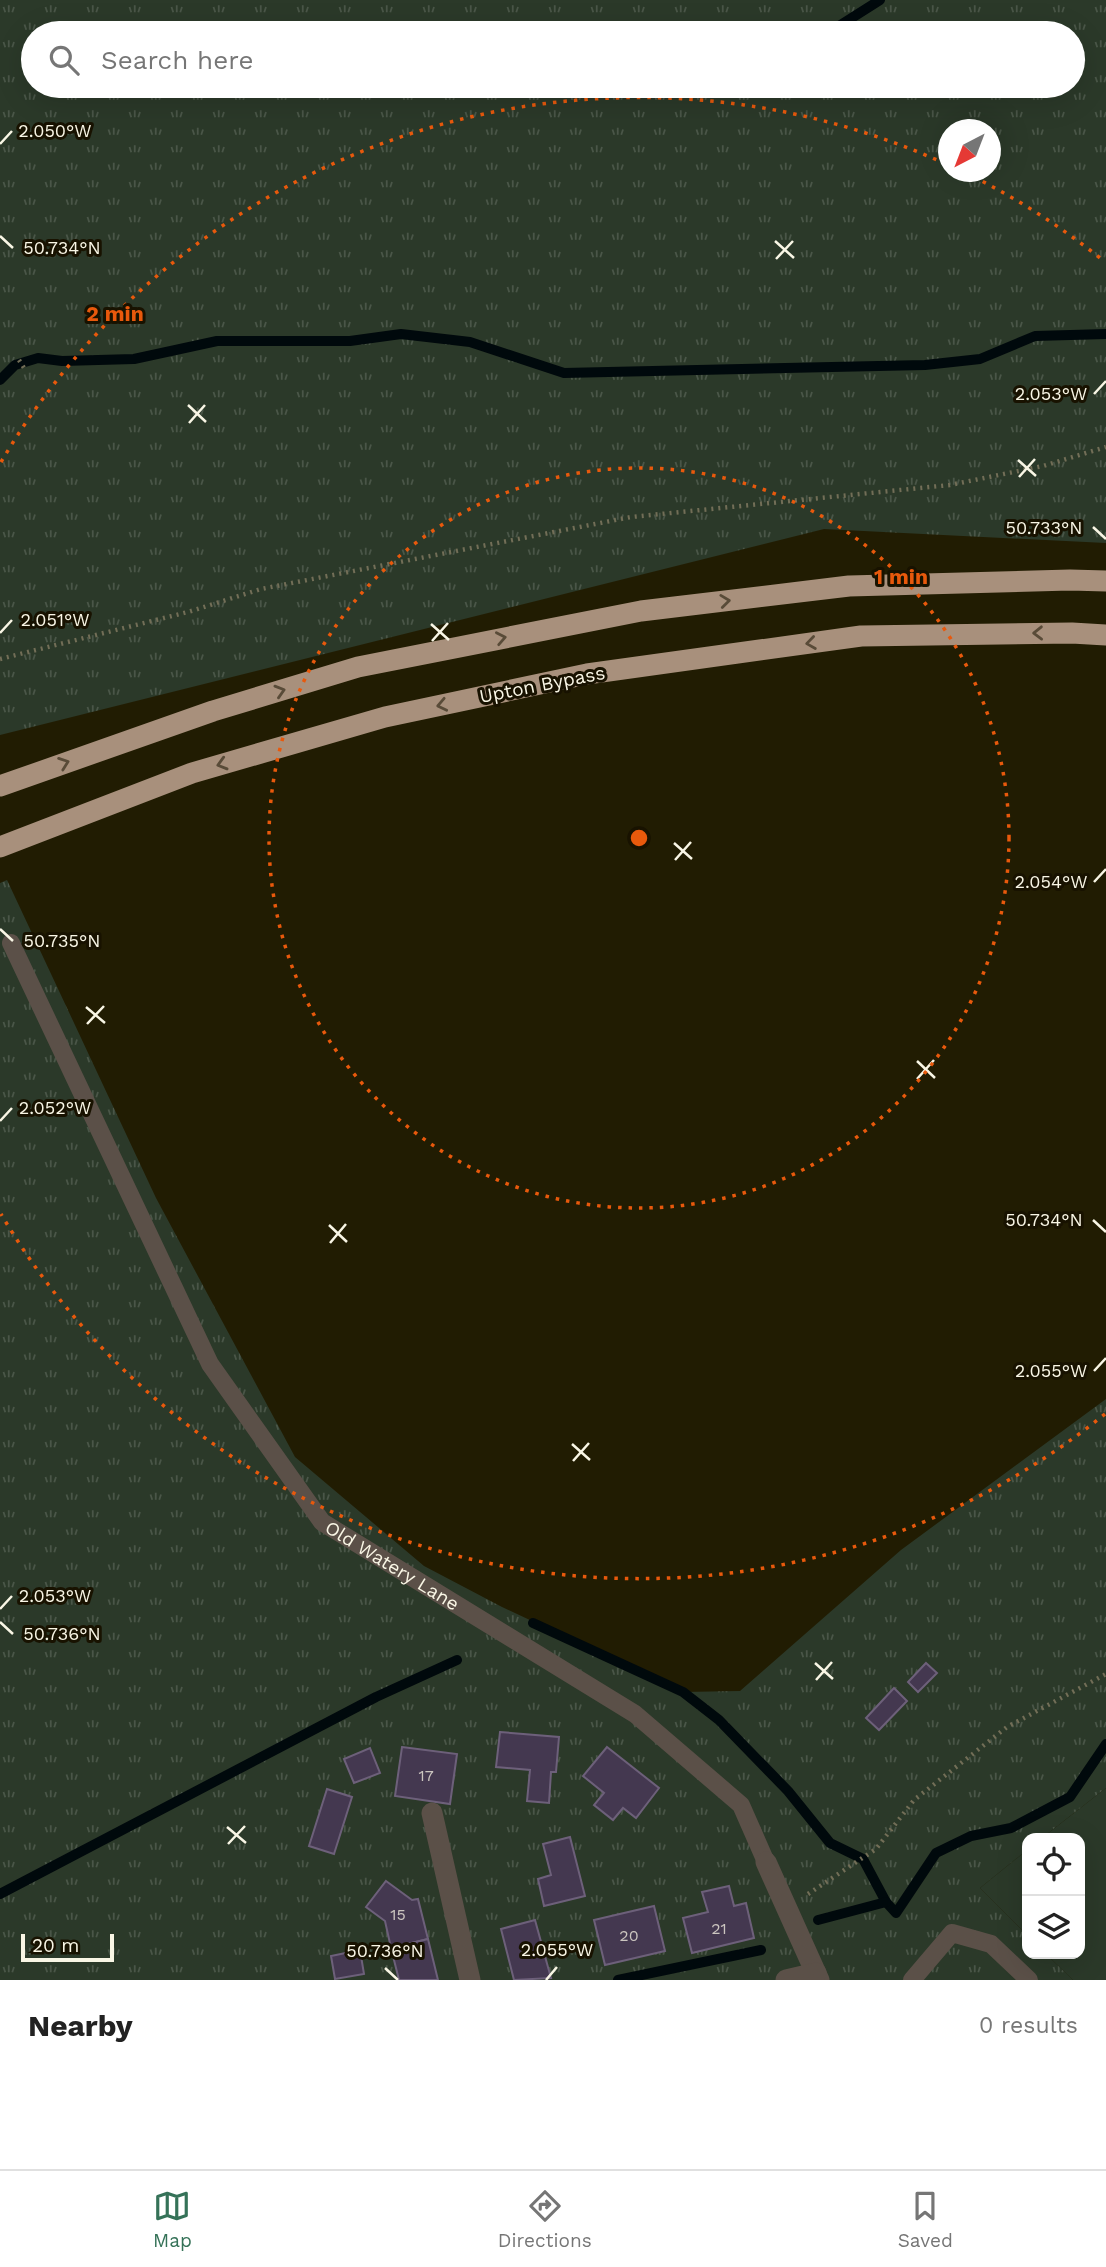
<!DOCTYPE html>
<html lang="en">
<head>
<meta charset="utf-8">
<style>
  :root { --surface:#fff; --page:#f6f6f6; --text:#222; --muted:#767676; --line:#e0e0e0; --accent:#357258 }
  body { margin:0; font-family:"Work Sans",sans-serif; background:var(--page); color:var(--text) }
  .controls { position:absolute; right:21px; bottom:21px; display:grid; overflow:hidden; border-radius:14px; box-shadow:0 7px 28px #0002 }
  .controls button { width:63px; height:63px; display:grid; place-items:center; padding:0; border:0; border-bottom:2px solid var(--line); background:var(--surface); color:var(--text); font:35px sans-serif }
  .compass { position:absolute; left:938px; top:119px; width:63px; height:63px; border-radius:50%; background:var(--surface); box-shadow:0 7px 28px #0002; rotate:222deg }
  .scale { position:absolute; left:21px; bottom:18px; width:93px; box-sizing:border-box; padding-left:7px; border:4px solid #f9f6e5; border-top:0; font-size:19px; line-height:24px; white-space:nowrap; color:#f9f6e5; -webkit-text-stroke:5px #181200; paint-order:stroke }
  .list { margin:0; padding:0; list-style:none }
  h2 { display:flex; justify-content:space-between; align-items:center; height:91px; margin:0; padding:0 28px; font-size:30px }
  h2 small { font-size:23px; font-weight:400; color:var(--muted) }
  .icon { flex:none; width:38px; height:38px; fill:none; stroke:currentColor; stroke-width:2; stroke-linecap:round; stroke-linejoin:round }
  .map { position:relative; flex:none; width:1106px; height:1980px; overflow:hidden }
  .search { position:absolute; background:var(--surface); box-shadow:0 7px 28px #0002; left:21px; right:21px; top:21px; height:77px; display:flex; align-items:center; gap:18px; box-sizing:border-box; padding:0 24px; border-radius:38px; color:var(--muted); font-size:26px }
  .sheet { height:189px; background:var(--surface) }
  nav { display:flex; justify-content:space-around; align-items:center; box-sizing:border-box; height:98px; border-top:2px solid var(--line); background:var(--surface); font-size:19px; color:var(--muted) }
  nav a { display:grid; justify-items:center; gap:4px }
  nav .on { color:var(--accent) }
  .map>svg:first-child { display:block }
  .grass { fill:url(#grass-tufts); fill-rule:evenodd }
  .park { fill:#2b3929 }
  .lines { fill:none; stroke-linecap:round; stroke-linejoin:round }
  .stream { stroke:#00090c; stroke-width:10 }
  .building { fill:#443850; stroke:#6d607a; stroke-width:2 }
  .path { stroke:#726e57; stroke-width:4.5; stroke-dasharray:2 5; stroke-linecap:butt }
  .service { stroke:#5b5048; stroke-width:18 }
  .minor { stroke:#5b5048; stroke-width:21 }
  .trunk { stroke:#a8907c; stroke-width:21 }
  .oneway { stroke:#594b38 }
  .ticks { fill:none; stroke:#f9f6e5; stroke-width:2.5 }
  .ring { fill:none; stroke:#e8590c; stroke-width:3.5; stroke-dasharray:3.5 7 }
  .labels { text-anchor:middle; stroke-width:6; stroke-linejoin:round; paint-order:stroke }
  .number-label { font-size:16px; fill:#ccc6c0 }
  .street-label { font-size:19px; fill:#f9f6e5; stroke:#181200 }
  .ticks-label { font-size:18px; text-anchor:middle; fill:#f9f6e5; stroke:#181200; stroke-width:6; stroke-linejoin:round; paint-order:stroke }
  .centre { fill:#e8590c; stroke:#181200; stroke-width:3.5 }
  .ring-label { font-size:21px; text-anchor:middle; font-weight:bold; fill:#e8590c; stroke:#181200; stroke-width:6; stroke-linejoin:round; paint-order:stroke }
</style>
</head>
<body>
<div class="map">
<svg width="1106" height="1980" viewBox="0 0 1106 1980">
  <defs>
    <pattern id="grass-tufts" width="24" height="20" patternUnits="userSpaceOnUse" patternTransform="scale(1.75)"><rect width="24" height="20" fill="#2b3929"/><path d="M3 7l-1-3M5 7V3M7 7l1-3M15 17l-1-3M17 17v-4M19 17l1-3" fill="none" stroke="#4a5648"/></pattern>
  </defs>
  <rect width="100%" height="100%" fill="#211c02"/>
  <g class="grass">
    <path d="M0,0H1106V543L824,529L0,735ZM33,33H1073V86H33ZM948,130H990V172H948Z"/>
    <polygon points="7,880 156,1198 295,1457 424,1566 502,1607 683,1692 740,1691 901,1550 1106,1399 1106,1788 1042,1838 1027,1838 1027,1850 980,1888 1027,1935 1027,1954 1046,1954 1073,1980 0,1980 0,883"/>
  </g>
  <g class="park">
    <polygon points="1106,1788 1106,1980 1073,1980 1046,1954 1080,1954 1080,1838 1042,1838"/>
    <polygon points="1027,1850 1027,1935 980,1888"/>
  </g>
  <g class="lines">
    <g class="stream">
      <polyline points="828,33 880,0"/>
      <polyline points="722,89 730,86"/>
      <polyline points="0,380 15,365 38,358 62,361 134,359 217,341 350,341 401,334 470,342 564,373 925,365 980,359 1035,336 1106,334"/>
      <polyline points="533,1623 683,1692 719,1720 788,1791 830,1843 863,1859 886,1902 896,1913 936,1853 971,1836 1011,1828 1070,1797 1106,1744"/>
      <polyline points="0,1894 376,1697 457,1660"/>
      <polyline points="818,1920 886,1902"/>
      <polyline points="618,1980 761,1950"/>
    </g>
  </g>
  <g class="building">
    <polygon points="926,1663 937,1673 918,1692 908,1682"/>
    <polygon points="894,1688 907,1701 879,1730 866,1718"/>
    <polygon points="500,1732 559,1737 556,1772 551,1772 549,1803 527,1801 530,1770 496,1767"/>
    <polygon points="402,1747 457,1754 450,1804 395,1796"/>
    <polygon points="607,1747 659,1788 636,1818 623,1808 613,1820 594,1805 604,1793 583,1776"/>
    <polygon points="370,1748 380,1773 354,1783 344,1759"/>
    <polygon points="327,1789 352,1797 334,1854 309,1846"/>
    <polygon points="570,1837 585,1896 544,1906 538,1879 551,1875 543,1844"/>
    <polygon points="386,1881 412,1900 418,1899 428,1939 391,1948 385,1921 366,1907"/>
    <polygon points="729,1886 734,1906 746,1903 754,1938 692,1953 683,1918 708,1912 702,1892"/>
    <polygon points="654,1906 665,1951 605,1965 594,1920"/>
    <polygon points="535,1920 551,1978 514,1980 501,1929"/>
    <polygon points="428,1939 438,1980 399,1980 391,1948"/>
    <polygon points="360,1950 364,1974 335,1979 331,1956"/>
  </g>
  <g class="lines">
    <g class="path">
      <polyline points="19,360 26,371"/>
      <polyline points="0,659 188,612 261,589 631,517 950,485 1043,466 1106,447"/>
      <polyline points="808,1894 876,1849 914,1800 1007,1727 1106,1674"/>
    </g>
    <g class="service">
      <path id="s1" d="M11,943L210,1364L322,1522L635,1714L741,1805L766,1862"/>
      <polyline points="912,1980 952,1933 991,1944 1029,1980"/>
    </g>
    <g class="minor">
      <polyline points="432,1813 470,1980"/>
      <polyline points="766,1862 819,1980"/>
      <polyline points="786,1980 816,1973"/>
    </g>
    <g class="trunk">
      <polyline points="0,786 213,711 358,667 641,611 849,586 1070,580 1106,581"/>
      <polyline points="0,847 192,773 385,717 587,674 861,636 1072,633 1106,635"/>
    </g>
  </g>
  <defs><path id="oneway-chevron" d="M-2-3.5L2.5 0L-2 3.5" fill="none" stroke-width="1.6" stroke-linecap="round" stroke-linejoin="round" transform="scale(1.75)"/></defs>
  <g class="oneway">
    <use href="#oneway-chevron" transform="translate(725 601) rotate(-7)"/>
    <use href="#oneway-chevron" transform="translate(1038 633) rotate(179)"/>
    <use href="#oneway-chevron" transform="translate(501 638) rotate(-11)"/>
    <use href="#oneway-chevron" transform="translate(811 643) rotate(172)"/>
    <use href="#oneway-chevron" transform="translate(280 691) rotate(-17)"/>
    <use href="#oneway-chevron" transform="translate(442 705) rotate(168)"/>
    <use href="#oneway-chevron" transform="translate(64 763) rotate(-20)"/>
    <use href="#oneway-chevron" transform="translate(222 764) rotate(164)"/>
  </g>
  <path class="ticks" d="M0,144L12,131M0,236L13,248M775,241L794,258M776,259L793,241M1094,394L1106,381M188,405L206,422M189,423L205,405M1018,460L1036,476M1019,477L1035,459M1093,527L1106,539M431,624L449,640M0,633L12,620M432,641L448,623M674,843L692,859M675,860L691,842M1094,882L1106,869M0,929L13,941M86,1007L105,1023M87,1024L104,1006M917,1061L935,1078M917,1079L934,1060M0,1121L12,1108M1093,1220L1106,1232M329,1225L347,1242M330,1243L346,1224M1094,1371L1106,1358M572,1444L590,1460M573,1461L589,1443M0,1609L12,1596M0,1622L13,1634M815,1663L833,1679M816,1680L832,1662M227,1827L246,1843M228,1844L245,1826M385,1968L398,1980M546,1980L557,1967"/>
  <g class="ring">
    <circle cx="639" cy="838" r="370"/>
    <path d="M1105 1414A741 741 0 0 1 1 1214M1 462A741 741 0 0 1 946 164M964 172A741 741 0 0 1 1105 262"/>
  </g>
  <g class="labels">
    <g class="number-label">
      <text x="426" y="1781">17</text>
      <text x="398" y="1920">15</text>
      <text x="719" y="1934">21</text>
      <text x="629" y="1941">20</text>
    </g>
    <g class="street-label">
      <text transform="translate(542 684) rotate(-11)" y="7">Upton Bypass</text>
      <text dy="7" stroke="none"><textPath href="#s1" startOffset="742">Old Watery Lane</textPath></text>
    </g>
  </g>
  <g class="ticks-label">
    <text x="55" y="137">2.050°W</text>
    <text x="62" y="254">50.734°N</text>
    <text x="1051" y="400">2.053°W</text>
    <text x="1044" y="534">50.733°N</text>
    <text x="55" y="626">2.051°W</text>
    <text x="1051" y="888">2.054°W</text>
    <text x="62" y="947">50.735°N</text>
    <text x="55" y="1114">2.052°W</text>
    <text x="1044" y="1226">50.734°N</text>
    <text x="1051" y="1377">2.055°W</text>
    <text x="55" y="1602">2.053°W</text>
    <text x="62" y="1640">50.736°N</text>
    <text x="557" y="1956">2.055°W</text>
    <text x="385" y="1957">50.736°N</text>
  </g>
  <circle cx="639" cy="838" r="10" class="centre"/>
  <g class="ring-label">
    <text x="115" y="321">2 min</text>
    <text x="901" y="584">1 min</text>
  </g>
</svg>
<div class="controls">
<button><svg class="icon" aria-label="locate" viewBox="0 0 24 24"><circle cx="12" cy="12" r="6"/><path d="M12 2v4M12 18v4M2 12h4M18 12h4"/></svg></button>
<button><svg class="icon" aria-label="layers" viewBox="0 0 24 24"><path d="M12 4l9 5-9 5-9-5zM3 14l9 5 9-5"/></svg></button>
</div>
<svg class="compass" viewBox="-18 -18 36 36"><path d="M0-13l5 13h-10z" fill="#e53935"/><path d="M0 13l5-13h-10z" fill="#767676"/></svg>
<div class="scale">20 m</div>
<div class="search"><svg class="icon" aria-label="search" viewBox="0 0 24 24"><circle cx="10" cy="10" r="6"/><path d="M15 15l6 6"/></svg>Search here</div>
</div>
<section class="sheet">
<h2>Nearby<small>0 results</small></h2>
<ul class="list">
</ul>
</section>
<nav>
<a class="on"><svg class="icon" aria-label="map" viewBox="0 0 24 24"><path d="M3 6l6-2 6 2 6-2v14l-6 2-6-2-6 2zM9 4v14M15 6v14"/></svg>Map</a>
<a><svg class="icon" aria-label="directions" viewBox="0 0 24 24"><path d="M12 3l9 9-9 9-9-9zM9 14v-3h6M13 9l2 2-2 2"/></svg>Directions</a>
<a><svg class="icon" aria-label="saved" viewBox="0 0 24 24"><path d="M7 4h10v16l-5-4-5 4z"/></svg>Saved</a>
</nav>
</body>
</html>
